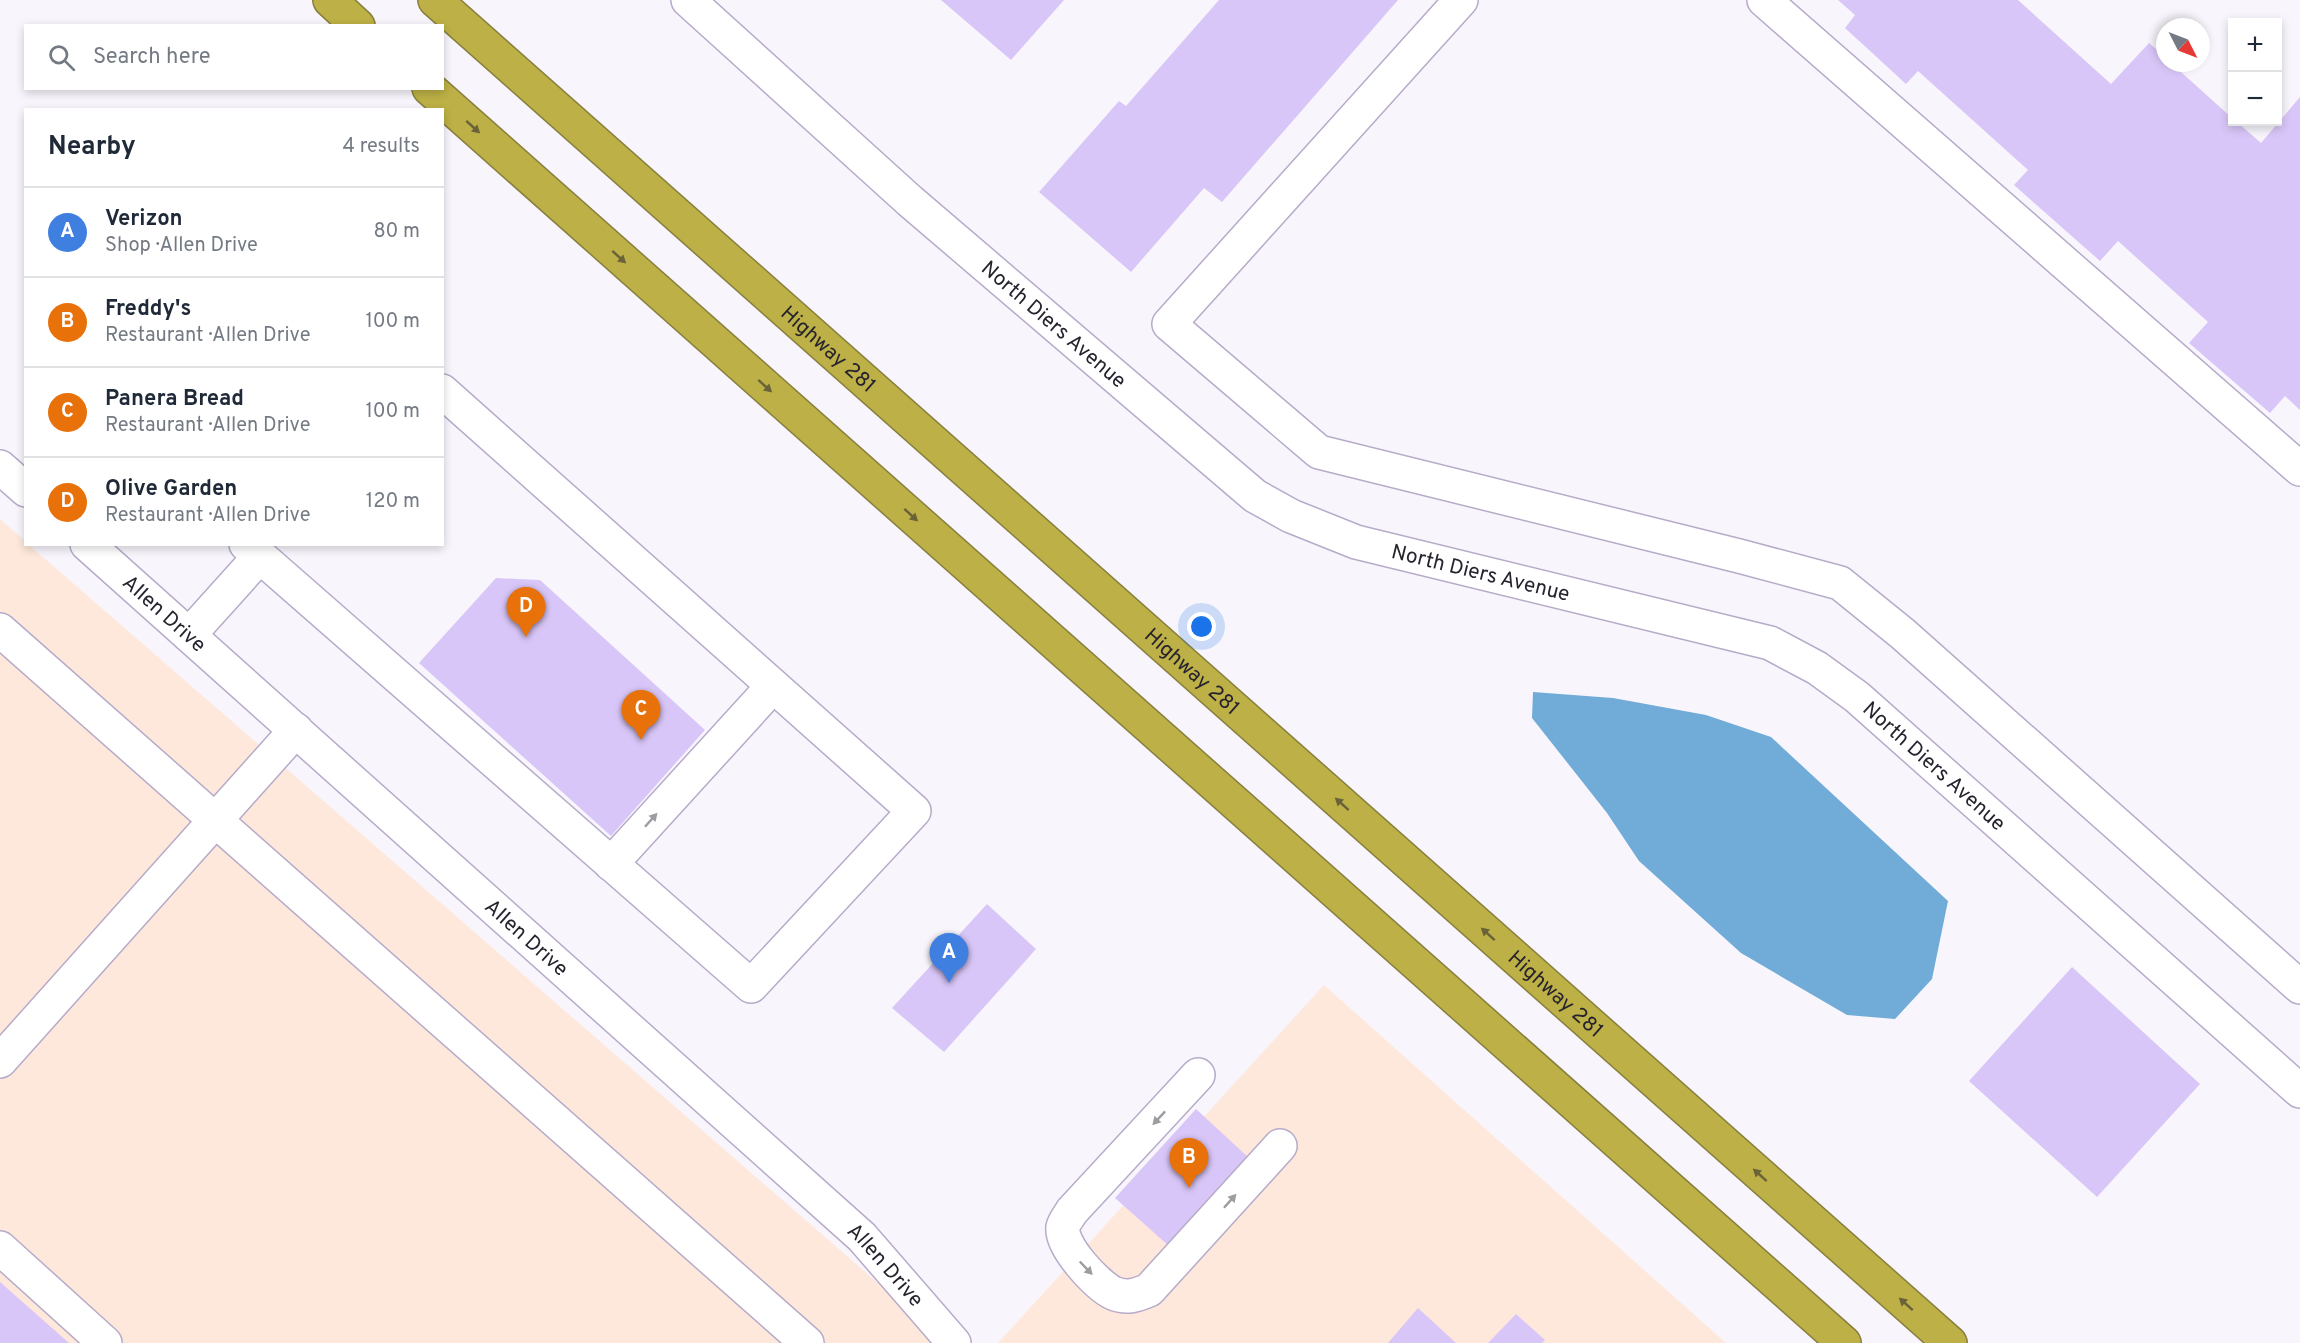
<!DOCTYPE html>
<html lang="en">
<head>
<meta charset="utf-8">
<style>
  :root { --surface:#fff; --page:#f6f6f7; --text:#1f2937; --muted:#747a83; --line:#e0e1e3; --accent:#1a73e8 }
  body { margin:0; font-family:Overpass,sans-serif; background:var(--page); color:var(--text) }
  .controls { position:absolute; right:18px; top:18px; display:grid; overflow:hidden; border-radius:0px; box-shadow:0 3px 9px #0003 }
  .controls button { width:54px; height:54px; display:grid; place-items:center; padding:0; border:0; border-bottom:2px solid var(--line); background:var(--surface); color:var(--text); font:30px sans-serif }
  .compass { position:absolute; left:2156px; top:18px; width:54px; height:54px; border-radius:50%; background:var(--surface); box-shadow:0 3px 9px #0003; rotate:132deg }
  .you { position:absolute; left:1202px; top:627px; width:21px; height:21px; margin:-15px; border:4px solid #fff; border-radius:50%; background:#1a73e8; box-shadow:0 0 0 9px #1a73e833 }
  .badge { display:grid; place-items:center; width:39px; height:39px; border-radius:50%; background:var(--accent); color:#fff; font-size:20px; font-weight:700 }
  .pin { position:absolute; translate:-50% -50px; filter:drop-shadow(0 2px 3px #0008) }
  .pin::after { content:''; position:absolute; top:32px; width:21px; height:18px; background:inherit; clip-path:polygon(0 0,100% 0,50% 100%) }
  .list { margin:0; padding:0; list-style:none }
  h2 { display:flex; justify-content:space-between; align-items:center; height:78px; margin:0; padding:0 24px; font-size:26px }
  h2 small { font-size:20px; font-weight:400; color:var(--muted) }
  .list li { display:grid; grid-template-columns:39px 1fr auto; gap:18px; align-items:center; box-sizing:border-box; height:90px; padding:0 24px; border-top:2px solid var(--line) }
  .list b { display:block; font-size:22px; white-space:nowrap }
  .list p { margin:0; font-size:20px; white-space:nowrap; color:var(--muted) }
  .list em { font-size:20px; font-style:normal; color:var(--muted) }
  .icon { flex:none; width:33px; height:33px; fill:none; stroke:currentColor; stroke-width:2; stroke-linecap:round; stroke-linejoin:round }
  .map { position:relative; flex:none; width:2300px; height:1343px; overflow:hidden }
  .search { position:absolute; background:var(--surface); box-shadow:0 3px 9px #0003; left:24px; top:24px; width:420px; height:66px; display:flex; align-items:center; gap:15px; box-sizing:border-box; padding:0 21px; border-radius:0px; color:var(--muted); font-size:22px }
  .panel { position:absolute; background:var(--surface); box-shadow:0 3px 9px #0003; left:24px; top:108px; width:420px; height:438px; border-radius:0px }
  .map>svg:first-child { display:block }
  .commercial { fill:#fee8db }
  .water { fill:#71abd7 }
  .building { fill:#d9c6f8 }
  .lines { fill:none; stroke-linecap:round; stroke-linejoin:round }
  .minor-casing { stroke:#b6abc9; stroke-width:36 }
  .highway-casing { stroke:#887f3e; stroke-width:36 }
  .minor { stroke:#fff; stroke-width:33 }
  .highway { stroke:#bcb046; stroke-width:33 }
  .oneway { fill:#6a6239 }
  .oneway2 { fill:#9e9ca1 }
  .labels { text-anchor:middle; stroke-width:6; stroke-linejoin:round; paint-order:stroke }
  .street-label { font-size:21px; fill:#27232e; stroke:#fff }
</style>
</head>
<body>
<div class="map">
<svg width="2300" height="1343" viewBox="0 0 2300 1343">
  <rect width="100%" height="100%" fill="#f8f6fc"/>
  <g class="commercial">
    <polygon points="0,519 25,541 26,544 29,545 947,1343 0,1343"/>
    <polygon points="1324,985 1726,1343 998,1343"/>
  </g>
  <polygon class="water" points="1533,692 1613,698 1706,715 1771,737 1948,901 1932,979 1895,1019 1847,1015 1741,953 1639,861 1607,813 1532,718"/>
  <g class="building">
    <polygon points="941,0 1064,0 1011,60"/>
    <polygon points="1219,0 1398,0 1222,202 1204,188 1131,272 1039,192 1119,101 1126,106"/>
    <polygon points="1838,0 2018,0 2111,84 2149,43 2165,57 2165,63 2171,63 2232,118 2232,122 2237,122 2261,143 2300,97 2300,410 2285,396 2270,413 2189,343 2208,322 2118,241 2100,261 2014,185 2028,170 1918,71 1906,84 1845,28 1855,15"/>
    <polygon points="496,578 540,580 705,730 611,836 419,663"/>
    <polygon points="987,904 1036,949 944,1052 892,1008"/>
    <polygon points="2072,967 2200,1084 2097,1197 1969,1081"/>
    <polygon points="1196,1109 1249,1158 1169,1246 1115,1198"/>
    <polygon points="0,1282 69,1343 0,1343"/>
    <polygon points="1418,1308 1456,1343 1388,1343"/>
    <polygon points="1516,1314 1545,1340 1542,1343 1488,1343"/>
  </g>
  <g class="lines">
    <g class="minor-casing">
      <g id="minor">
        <path id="s1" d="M688,0L910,201L1255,496L1291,516L1356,542L1770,643L1817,668L1857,697L2300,1091"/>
        <polyline points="1461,0 1169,324 1319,452 1739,556 1840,583 1903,634 2300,987"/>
        <polyline points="1764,0 2300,469"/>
        <polyline points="0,467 26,490"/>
        <path id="s2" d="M87,544L862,1237L954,1343"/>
        <polyline points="246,544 751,986 914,811 442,391"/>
        <polyline points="0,630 807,1343"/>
        <polyline points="189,635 260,556"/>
        <polyline points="611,864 773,686"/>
        <polyline points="0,1061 296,730"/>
        <path d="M1198,1075L1072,1211C1069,1216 1064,1222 1063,1227C1060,1246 1097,1285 1113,1293C1127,1299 1137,1295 1149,1290L1280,1146"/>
        <polyline points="0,1248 105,1343"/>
      </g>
    </g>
    <g class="highway-casing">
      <g id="highway">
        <polyline points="330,0 358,26"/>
        <path id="s3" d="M435,0L1950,1343"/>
        <polyline points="429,88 1844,1343"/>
      </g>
    </g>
    <use href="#minor" class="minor"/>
    <use href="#highway" class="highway"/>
  </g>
  <defs><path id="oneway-solid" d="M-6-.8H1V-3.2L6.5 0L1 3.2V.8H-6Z" transform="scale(1.5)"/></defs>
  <g class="oneway">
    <use href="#oneway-solid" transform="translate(473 127) rotate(42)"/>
    <use href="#oneway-solid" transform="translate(619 257) rotate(42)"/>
    <use href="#oneway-solid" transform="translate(765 386) rotate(42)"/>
    <use href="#oneway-solid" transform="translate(911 515) rotate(42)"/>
    <use href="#oneway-solid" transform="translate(1342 804) rotate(-138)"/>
    <use href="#oneway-solid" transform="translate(1488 934) rotate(-138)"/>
    <use href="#oneway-solid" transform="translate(1760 1175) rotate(-138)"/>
    <use href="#oneway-solid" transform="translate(1906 1304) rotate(-138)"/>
  </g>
  <g class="oneway2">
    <use href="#oneway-solid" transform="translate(651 820) rotate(-48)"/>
    <use href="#oneway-solid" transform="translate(1159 1118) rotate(133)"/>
    <use href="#oneway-solid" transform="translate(1230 1201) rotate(-48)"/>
    <use href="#oneway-solid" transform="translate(1086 1268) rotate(46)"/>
  </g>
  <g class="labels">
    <g class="street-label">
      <text dy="7" stroke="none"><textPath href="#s1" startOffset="489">North Diers Avenue</textPath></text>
      <text dy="7" stroke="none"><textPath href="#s3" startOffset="526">Highway 281</textPath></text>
      <text dy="7" stroke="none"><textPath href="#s1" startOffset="993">North Diers Avenue</textPath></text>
      <text dy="7" stroke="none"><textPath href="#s2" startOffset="104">Allen Drive</textPath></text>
      <text dy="7" stroke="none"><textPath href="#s3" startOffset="1012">Highway 281</textPath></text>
      <text dy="7" stroke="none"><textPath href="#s1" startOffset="1497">North Diers Avenue</textPath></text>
      <text dy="7" stroke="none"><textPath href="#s2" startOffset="590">Allen Drive</textPath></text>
      <text dy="7" stroke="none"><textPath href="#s3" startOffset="1498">Highway 281</textPath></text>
      <text dy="7" stroke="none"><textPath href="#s2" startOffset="1076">Allen Drive</textPath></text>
    </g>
  </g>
</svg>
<div class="controls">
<button>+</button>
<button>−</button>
</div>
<svg class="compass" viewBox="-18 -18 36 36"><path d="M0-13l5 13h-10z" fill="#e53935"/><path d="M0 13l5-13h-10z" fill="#747a83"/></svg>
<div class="you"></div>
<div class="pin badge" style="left:949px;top:983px;background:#3f7fe0">A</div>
<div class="pin badge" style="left:1189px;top:1188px;background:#e8710a">B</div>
<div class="pin badge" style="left:641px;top:740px;background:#e8710a">C</div>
<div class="pin badge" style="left:526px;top:637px;background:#e8710a">D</div>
<div class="search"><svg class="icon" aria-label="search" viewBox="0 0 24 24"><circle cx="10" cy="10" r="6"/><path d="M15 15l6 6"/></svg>Search here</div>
<section class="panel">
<h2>Nearby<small>4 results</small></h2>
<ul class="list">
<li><span class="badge" style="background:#3f7fe0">A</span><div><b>Verizon</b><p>Shop · Allen Drive</p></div><em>80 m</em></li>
<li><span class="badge" style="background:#e8710a">B</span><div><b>Freddy's</b><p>Restaurant · Allen Drive</p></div><em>100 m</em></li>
<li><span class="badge" style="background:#e8710a">C</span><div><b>Panera Bread</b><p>Restaurant · Allen Drive</p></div><em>100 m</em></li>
<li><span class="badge" style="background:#e8710a">D</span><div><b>Olive Garden</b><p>Restaurant · Allen Drive</p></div><em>120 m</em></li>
</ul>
</section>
</div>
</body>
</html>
